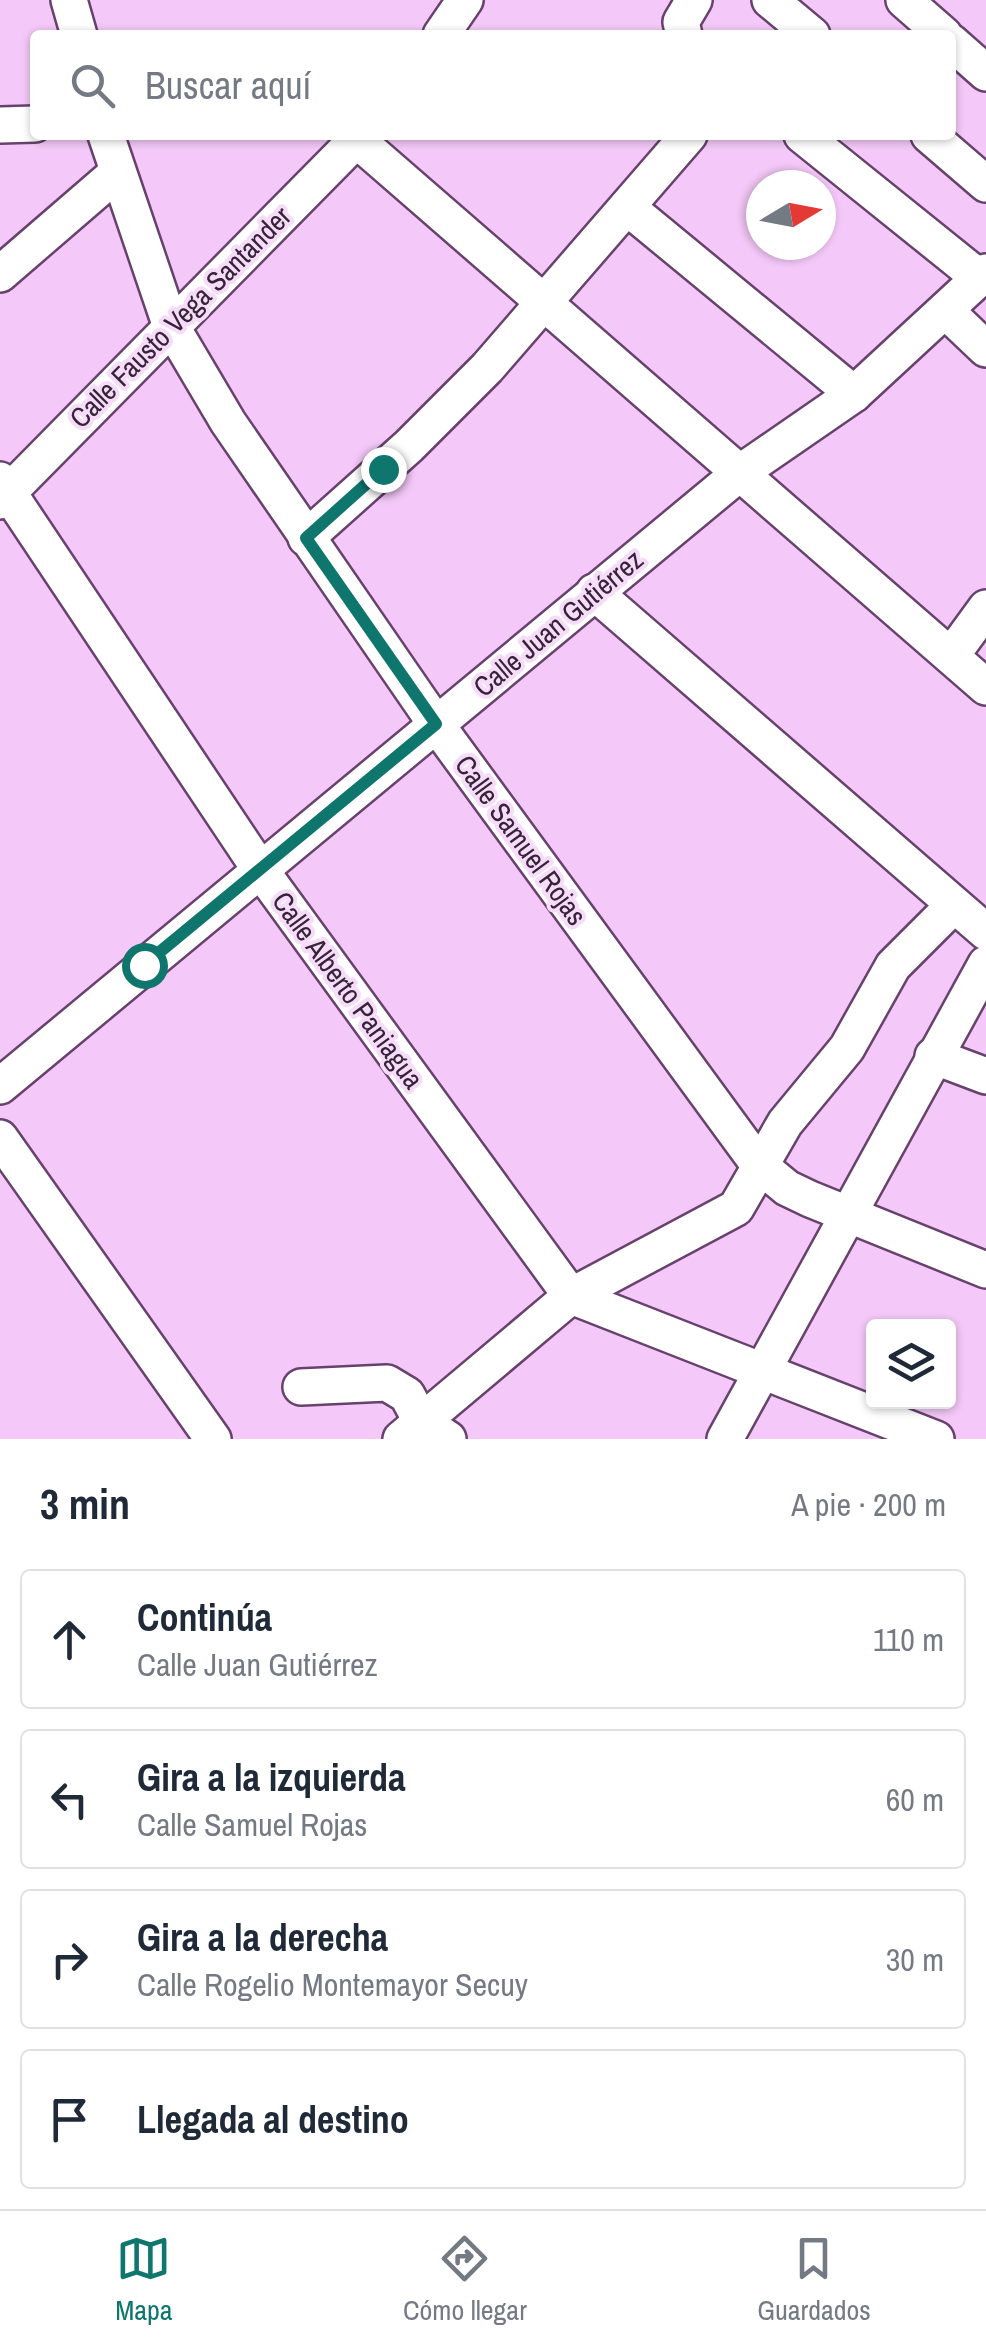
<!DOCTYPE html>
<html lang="es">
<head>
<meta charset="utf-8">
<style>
  :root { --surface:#fff; --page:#f6f6f7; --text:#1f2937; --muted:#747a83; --line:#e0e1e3; --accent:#0f766e }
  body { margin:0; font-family:"Archivo Narrow",sans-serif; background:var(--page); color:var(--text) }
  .controls { position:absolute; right:30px; bottom:30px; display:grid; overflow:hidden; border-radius:10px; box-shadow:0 2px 8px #0004 }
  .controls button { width:90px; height:90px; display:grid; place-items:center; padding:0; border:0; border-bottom:2px solid var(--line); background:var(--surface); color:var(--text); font:50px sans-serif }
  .compass { position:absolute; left:746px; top:170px; width:90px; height:90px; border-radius:50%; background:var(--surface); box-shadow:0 2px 8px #0004; rotate:80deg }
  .stop { position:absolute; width:30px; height:30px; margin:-22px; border:8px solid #0f766e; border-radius:50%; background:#fff }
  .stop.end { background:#0f766e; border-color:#fff; box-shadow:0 2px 10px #0008 }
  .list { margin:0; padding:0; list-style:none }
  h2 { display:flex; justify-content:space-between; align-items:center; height:130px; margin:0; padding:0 40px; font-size:42px }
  h2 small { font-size:32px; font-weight:400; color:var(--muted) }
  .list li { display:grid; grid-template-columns:65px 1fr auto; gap:30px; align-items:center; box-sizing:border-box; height:140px; margin:0 20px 20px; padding:0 20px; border:2px solid var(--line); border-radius:10px }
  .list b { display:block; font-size:38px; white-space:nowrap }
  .list p { margin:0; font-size:32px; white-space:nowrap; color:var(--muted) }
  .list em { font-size:32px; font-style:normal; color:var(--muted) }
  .icon { flex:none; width:55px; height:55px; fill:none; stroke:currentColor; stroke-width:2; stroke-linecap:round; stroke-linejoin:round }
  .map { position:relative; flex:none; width:986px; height:1439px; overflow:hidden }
  .search { position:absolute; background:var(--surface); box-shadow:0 2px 8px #0004; left:30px; right:30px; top:30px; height:110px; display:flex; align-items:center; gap:25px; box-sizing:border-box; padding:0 35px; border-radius:10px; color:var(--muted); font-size:38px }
  .sheet { height:770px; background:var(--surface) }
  nav { display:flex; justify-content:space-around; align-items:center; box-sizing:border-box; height:140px; border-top:2px solid var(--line); background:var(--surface); font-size:28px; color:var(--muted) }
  nav a { display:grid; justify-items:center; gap:5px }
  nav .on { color:var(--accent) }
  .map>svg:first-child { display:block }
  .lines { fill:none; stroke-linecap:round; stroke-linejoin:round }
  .minor-casing { stroke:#67426c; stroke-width:40 }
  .minor { stroke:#fff; stroke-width:35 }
  .route { stroke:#0f766e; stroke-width:12 }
  .labels { text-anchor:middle; stroke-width:8; stroke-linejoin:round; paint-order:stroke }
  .street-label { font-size:28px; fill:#352437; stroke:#f7dcf9 }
</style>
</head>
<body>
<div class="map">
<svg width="986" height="1439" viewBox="0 0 986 1439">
  <rect width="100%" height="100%" fill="#f4c8f8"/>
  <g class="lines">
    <g class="minor-casing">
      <g id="minor">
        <polyline points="69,0 79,35"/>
        <polyline points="770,0 812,35"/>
        <polyline points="904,0 944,35"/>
        <polyline points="441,35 465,0"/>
        <polyline points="684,35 681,22 694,0"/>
        <polyline points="951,42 986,73"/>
        <polyline points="0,125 35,124"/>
        <polyline points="106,135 170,324 228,422 436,724 759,1165 787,1188 810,1199 986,1270"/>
        <polyline points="802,135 981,279"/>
        <polyline points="929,135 986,184"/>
        <polyline points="357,140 986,687"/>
        <polyline points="627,207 854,394"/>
        <polyline points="0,274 117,173"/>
        <polyline points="947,312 986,349"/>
        <polyline points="0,480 259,868 571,1296"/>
        <polyline points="0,501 361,135"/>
        <polyline points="306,538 409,446 487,368 689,135"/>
        <polyline points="594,592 986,932"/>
        <polyline points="951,656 986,608"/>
        <polyline points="933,1056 986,1076"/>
        <polyline points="0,1086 741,472 854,394 986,272"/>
        <polyline points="0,1138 213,1439"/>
        <polyline points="571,1296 936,1439"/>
        <polyline points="301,1387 387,1383 407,1395 421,1421 448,1439"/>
        <polyline points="401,1439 571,1296 736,1208 785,1123 847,1048 893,966 954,905"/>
        <polyline points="725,1439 986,964"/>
      </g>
    </g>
    <use href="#minor" class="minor"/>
  </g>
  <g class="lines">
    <polyline class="route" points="144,965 436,724 306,538 383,469"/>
  </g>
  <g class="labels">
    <g class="street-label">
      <text transform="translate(180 317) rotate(-45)" y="10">Calle Fausto Vega Santander</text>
      <text transform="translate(558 623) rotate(-40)" y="10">Calle Juan Gutiérrez</text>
      <text transform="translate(521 840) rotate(54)" y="10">Calle Samuel Rojas</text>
      <text transform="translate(348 990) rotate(54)" y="10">Calle Alberto Paniagua</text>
    </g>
  </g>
</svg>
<div class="controls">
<button><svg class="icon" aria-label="layers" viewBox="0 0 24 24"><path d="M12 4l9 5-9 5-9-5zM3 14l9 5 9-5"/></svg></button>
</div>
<svg class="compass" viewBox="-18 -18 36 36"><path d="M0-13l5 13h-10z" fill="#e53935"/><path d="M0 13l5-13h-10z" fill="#747a83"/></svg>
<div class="stop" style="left:144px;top:965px"></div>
<div class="stop end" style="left:383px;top:469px"></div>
<div class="search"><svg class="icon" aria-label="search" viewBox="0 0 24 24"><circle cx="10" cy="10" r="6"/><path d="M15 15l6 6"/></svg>Buscar aquí</div>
</div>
<section class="sheet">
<h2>3 min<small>A pie · 200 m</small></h2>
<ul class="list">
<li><svg class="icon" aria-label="ahead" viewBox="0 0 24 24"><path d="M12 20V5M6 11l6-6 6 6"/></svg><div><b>Continúa</b><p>Calle Juan Gutiérrez</p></div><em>110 m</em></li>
<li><svg class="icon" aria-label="left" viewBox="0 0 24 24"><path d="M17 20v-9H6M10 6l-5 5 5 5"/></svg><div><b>Gira a la izquierda</b><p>Calle Samuel Rojas</p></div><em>60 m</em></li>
<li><svg class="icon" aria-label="right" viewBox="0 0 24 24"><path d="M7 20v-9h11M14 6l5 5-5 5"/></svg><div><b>Gira a la derecha</b><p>Calle Rogelio Montemayor Secuy</p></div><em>30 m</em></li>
<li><svg class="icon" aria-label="arrive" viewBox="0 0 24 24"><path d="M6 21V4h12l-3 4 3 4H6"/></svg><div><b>Llegada al destino</b></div></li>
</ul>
</section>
<nav>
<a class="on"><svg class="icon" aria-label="map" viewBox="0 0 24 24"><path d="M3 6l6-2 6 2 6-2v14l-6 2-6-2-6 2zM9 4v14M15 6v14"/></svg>Mapa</a>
<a><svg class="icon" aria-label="directions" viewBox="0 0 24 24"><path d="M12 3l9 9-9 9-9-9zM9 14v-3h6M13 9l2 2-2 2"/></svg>Cómo llegar</a>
<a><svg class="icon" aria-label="saved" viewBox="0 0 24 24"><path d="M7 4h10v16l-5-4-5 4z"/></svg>Guardados</a>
</nav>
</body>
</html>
